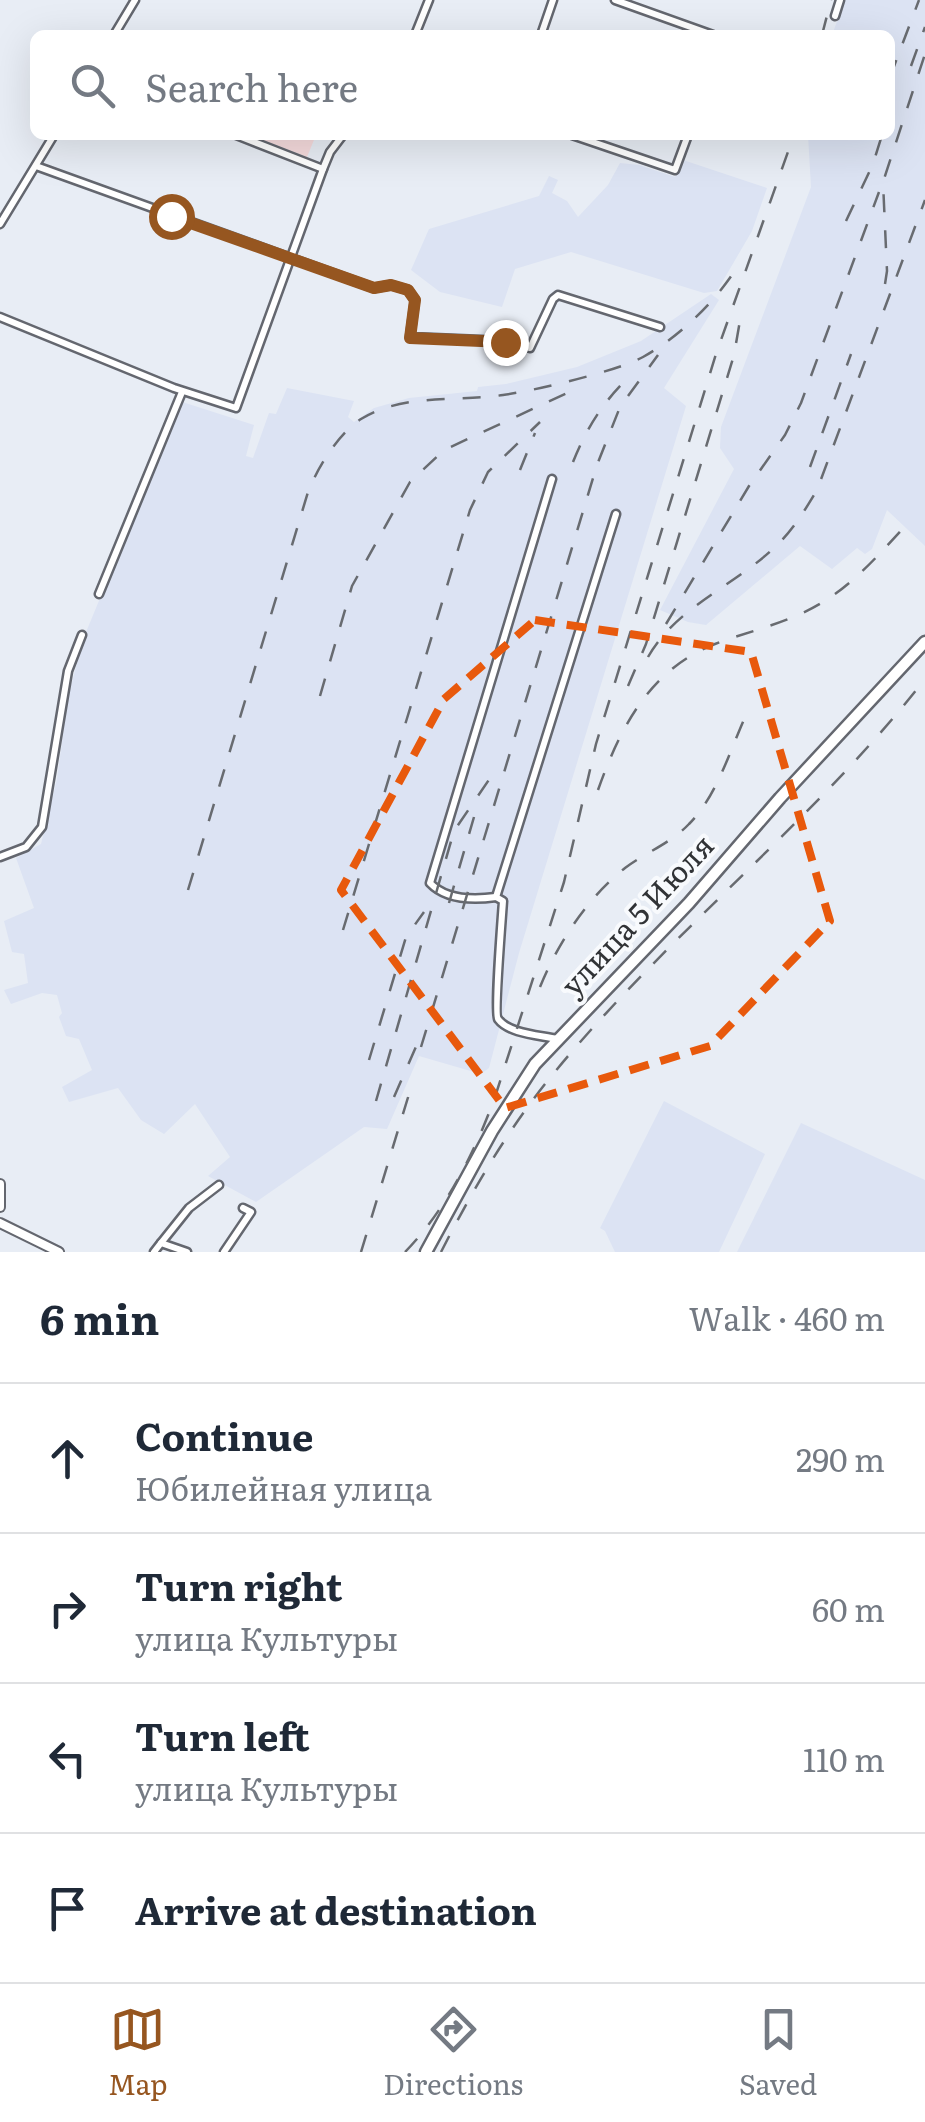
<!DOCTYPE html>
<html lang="en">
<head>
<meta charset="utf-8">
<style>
  :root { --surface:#fff; --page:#f2f2f3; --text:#1f2937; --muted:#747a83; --line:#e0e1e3; --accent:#965620 }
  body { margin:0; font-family:Literata,serif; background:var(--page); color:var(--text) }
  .stop { position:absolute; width:30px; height:30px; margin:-22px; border:8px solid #965620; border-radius:50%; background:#fff }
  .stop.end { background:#965620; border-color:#fff; box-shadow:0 2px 10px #0008 }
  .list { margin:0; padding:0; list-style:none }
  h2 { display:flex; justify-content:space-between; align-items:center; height:130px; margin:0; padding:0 40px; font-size:42px }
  h2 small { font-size:32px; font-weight:400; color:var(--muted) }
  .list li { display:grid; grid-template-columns:65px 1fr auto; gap:30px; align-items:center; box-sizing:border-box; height:150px; padding:0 40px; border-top:2px solid var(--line) }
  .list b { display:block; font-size:38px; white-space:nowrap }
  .list p { margin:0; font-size:32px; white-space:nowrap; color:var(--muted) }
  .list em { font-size:32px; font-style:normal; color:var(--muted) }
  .icon { flex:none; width:55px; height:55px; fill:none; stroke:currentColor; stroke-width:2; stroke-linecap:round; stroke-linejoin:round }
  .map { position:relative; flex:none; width:925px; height:1252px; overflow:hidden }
  .search { position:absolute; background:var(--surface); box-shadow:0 10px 40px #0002; left:30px; right:30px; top:30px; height:110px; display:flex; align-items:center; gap:25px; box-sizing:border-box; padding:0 35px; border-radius:15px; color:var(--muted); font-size:38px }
  .sheet { height:730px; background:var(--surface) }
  nav { display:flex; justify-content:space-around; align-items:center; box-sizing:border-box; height:140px; border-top:2px solid var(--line); background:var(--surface); font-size:28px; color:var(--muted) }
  nav a { display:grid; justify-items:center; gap:5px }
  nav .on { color:var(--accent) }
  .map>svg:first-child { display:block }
  .built { fill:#dce3f3 }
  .education { fill:#f6dbdd }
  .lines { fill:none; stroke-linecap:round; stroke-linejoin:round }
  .minor-casing { stroke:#64676f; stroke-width:11 }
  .major-casing { stroke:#64676f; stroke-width:12 }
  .highway-casing { stroke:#64676f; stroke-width:15 }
  .minor { stroke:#fff; stroke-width:6 }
  .major { stroke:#fff; stroke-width:8 }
  .highway { stroke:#fff; stroke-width:10 }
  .rail { stroke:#686b70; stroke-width:2.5; stroke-dasharray:18 18; stroke-linecap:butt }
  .route { stroke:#965620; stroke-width:12 }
  .marked { fill:none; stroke:#e8590c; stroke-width:8; stroke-dasharray:20 12; stroke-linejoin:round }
  .labels { text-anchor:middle; stroke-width:8; stroke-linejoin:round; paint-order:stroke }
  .street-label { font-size:30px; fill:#313336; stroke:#f8fafd }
</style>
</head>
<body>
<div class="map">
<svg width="925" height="1252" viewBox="0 0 925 1252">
  <rect width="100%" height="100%" fill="#e8edf5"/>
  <g class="built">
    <polygon points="845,0 925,0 925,546 887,510 872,549 865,554 857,548 832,569 800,546 706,625 688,622 660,610 734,469 720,448 721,427 811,187 808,135 890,135 890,35 832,35"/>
    <polygon points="683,160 767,188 752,231 717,291 704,293 571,252 515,269 502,307 440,292 411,270 429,229 539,196 549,176 558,180 552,193 567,201 578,217 608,185 620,163 639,165 675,177"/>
    <polygon points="711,294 719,300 664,388 686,406 519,953 489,1068 481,1074 419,1056 387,1129 364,1127 256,1202 208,1176 230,1157 195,1104 164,1134 141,1120 118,1088 69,1102 62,1087 92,1070 79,1039 66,1036 59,1017 62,1013 57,995 42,993 11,1004 4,990 28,983 24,954 12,952 4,921 34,908 16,858 41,844 57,779 68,697 84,637 127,533 173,399 254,425 246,456 253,458 269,413 276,414 287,388 354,401 348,417 354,422 374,408 409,398 477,391 478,387 506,384 577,367 641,341"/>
    <polygon points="664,1101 765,1154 719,1252 615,1252 605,1231 600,1228"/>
    <polygon points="801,1123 925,1180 925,1252 737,1252"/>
  </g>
  <polygon class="education" points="250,135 316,135 307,157"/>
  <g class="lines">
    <g class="minor-casing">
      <g id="minor">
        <polyline points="615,0 713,35"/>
        <polyline points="835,16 840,0"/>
        <polyline points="114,35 135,0"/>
        <polyline points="415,35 429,0"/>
        <polyline points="541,35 553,0"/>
        <polyline points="236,135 323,169"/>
        <polyline points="572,135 675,170 688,135"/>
        <polyline points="36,166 374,288 391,285 408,290 415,300 410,337 505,341 530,348 553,299 558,295 660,327"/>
        <polyline points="0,224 54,135"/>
        <polyline points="0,317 174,388 236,408 323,169 330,152 343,135"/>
        <polyline points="99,594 182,392"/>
        <polyline points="0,857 26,847 42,827 68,671 82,635"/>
        <path d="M496,897C474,900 446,900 430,883L552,479"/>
        <path d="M557,1039C540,1035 509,1034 498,1019C494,1014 502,916 503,901L496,897L616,514"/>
        <polyline points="161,1243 189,1208 219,1185"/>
        <polyline points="154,1252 161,1243 187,1252"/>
        <polyline points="224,1252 251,1212 243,1208"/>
      </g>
    </g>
    <g class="major-casing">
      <g id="major">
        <polyline points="0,1184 0,1207"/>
        <polyline points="0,1223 59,1252"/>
      </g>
    </g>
    <g class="highway-casing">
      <polyline id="highway" points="426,1252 492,1131 535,1064 689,903 780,798 925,642"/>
    </g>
    <use href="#minor" class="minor"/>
    <use href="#major" class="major"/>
    <use href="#highway" class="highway"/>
    <g class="rail">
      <polyline points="822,35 831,0"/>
      <polyline points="911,66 925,27"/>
      <polyline points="890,77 919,0"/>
      <polyline points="846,221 873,164 882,135"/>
      <polyline points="885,284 887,271 883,182 925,54"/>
      <path d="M573,462C587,427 603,402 630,376"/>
      <polyline points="810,467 851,354"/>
      <polyline points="520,470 535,433"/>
      <polyline points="666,624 749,486 785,435 801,403 879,192"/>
      <path d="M648,657C677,606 735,586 776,546C793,530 805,510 817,490L925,200"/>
      <polyline points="628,686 646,644 734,355 742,309"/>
      <polyline points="320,696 352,586 410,482 444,450 578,388"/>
      <path d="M598,790C620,728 650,669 715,644C752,630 789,623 823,602C856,582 882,551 908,523"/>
      <path d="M188,890L308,492C318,467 338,434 361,419C403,393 457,402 503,395C533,391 618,371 643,357C679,337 714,303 736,269"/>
      <polyline points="449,903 474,817"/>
      <polyline points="343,930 470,510 488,472 540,422"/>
      <path d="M540,987C558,943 587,898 625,868C645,853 671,843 689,824C717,796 730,750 746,715"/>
      <polyline points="421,1047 597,465 620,407 658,355"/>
      <polyline points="369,1060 406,937 424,912"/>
      <polyline points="394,1097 422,1033"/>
      <polyline points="376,1101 454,831 497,768"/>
      <polyline points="361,1252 413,1081"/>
      <path d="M405,1252C446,1210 475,1152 495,1097L564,882L596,744L716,354L794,135"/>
      <path d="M441,1252C471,1193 504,1136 545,1084C661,939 811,825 925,679"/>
    </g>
  </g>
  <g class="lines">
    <polyline class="route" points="171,216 374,288 391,285 408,290 415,300 410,338 505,342"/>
  </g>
  <path class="marked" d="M535,620L751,652L830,921L710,1046L505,1108L341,890L444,699Z"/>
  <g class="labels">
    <g class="street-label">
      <text transform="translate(638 916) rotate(-47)" y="10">улица 5 Июля</text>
    </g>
  </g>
</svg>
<div class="stop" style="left:171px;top:216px"></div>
<div class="stop end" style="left:505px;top:342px"></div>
<div class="search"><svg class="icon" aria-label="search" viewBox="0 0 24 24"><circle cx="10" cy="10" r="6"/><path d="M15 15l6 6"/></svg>Search here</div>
</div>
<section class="sheet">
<h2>6 min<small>Walk · 460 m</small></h2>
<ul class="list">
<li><svg class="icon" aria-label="ahead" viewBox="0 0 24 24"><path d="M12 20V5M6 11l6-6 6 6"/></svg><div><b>Continue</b><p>Юбилейная улица</p></div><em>290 m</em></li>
<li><svg class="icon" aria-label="right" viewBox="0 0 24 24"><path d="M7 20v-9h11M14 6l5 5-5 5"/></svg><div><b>Turn right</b><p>улица Культуры</p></div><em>60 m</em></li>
<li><svg class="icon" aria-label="left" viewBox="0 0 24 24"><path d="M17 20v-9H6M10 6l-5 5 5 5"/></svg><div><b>Turn left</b><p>улица Культуры</p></div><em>110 m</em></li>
<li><svg class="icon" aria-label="arrive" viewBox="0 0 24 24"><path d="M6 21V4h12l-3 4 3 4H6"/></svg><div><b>Arrive at destination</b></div></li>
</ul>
</section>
<nav>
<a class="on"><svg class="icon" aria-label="map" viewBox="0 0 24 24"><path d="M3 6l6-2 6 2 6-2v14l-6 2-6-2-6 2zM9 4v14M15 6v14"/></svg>Map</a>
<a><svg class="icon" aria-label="directions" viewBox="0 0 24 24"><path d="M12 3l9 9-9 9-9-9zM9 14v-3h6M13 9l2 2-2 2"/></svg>Directions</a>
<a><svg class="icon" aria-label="saved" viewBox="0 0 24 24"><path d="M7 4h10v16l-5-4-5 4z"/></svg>Saved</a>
</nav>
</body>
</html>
